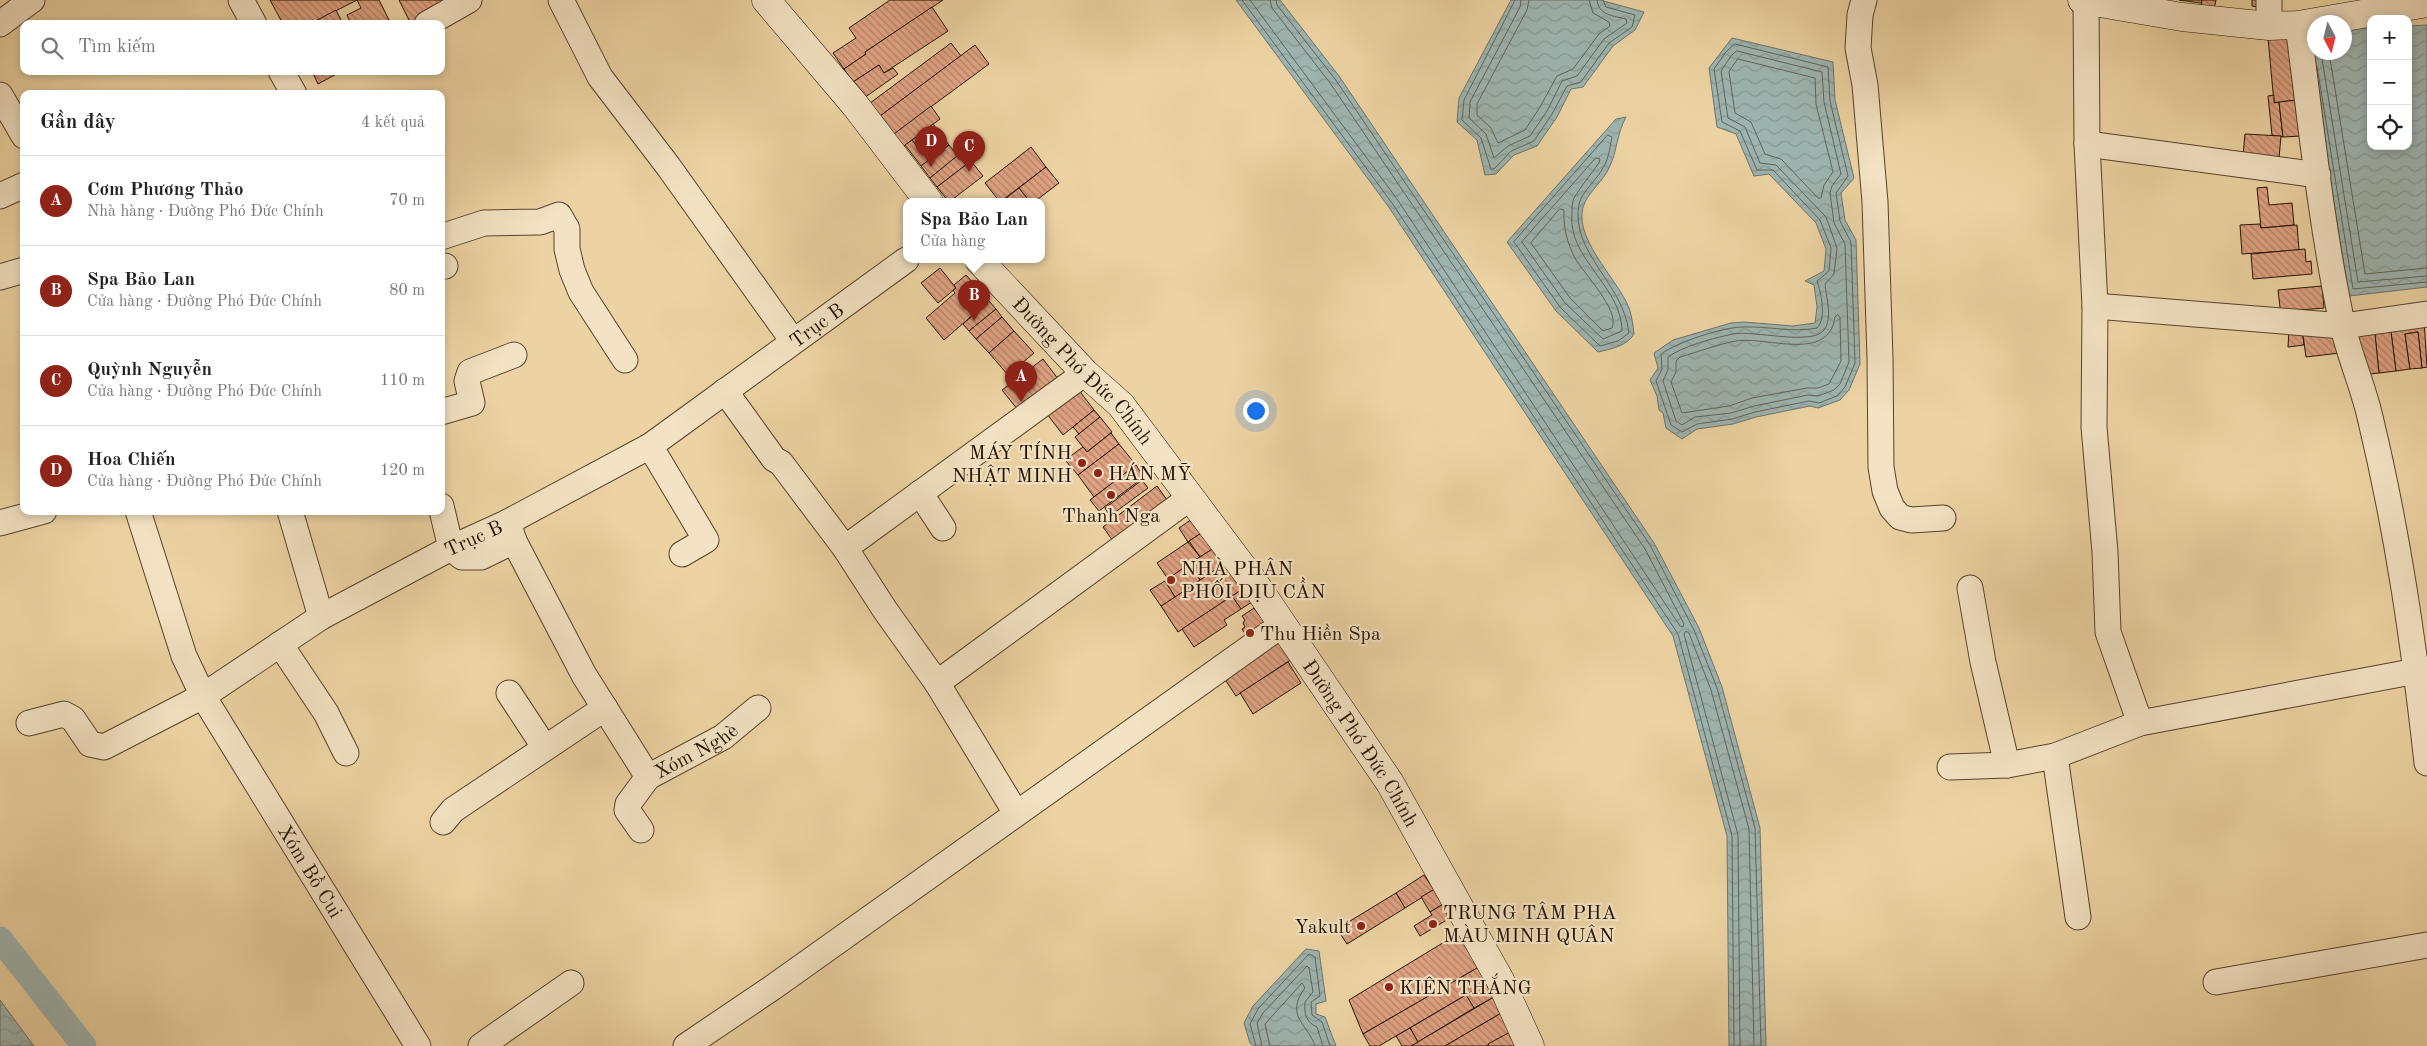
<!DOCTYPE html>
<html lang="vi">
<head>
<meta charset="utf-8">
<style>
  :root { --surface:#fff; --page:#f6f6f6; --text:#222; --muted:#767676; --line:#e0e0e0; --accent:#8f2418 }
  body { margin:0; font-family:"Old Standard TT",serif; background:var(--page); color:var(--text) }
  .controls { position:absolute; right:15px; top:15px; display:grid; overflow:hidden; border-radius:10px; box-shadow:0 2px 8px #0003 }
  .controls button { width:45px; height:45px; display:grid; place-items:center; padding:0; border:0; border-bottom:1px solid var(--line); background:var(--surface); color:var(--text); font:25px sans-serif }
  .compass { position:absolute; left:2307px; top:15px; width:45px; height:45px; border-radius:50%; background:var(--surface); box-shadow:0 2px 8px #0003; rotate:173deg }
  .you { position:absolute; left:1255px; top:410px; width:18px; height:18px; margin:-12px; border:4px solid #fff; border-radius:50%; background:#1a73e8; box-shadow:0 0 0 8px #1a73e833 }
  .badge { display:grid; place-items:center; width:32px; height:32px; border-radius:50%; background:var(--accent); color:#fff; font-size:16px; font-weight:700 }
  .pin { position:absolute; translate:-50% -41px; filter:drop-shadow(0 1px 2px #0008) }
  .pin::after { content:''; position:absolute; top:26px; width:18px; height:15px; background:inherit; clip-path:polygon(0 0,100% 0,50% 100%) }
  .popup { position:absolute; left:903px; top:198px; width:142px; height:65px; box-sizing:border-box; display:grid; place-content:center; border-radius:10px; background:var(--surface); filter:drop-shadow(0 1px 4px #0005); font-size:16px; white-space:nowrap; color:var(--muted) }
  .popup b { font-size:19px; color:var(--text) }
  .popup::after { content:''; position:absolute; left:50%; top:100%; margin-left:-10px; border:10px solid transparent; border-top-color:var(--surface) }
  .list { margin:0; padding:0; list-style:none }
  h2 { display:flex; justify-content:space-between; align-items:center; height:65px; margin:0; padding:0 20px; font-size:21px }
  h2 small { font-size:16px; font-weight:400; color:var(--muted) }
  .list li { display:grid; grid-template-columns:32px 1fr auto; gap:15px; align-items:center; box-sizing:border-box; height:90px; padding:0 20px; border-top:1px solid var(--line) }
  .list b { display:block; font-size:19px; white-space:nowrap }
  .list p { margin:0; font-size:16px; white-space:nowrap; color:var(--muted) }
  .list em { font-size:16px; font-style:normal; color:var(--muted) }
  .icon { flex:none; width:28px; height:28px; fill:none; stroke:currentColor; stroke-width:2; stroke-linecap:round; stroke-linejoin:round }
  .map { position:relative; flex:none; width:2427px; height:1046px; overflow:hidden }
  .search { position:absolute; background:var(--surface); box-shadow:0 2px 8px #0003; left:20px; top:20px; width:425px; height:55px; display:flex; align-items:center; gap:12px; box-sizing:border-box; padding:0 18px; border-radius:10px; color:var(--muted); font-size:19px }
  .panel { position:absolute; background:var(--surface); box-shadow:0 2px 8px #0003; left:20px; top:90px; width:425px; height:425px; border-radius:10px }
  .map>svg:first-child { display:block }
  .water { fill:url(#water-waves); stroke:#6d746b }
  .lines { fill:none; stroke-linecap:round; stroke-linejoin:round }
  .shore { stroke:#60645a; stroke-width:1 }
  .canal { stroke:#9eb5b1; stroke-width:25 }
  .building { fill:url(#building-back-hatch); stroke:#231303 }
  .street-casing { stroke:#56432b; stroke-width:27 }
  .secondary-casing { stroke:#231303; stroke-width:29 }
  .street { stroke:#f3e2c3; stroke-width:25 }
  .secondary { stroke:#f3e2c3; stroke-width:28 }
  .poi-dot { fill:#8f2418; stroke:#f3e2c3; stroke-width:2 }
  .labels { text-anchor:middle; stroke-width:4.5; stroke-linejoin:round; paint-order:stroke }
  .street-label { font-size:20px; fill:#231303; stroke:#f3e2c3 }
  .poi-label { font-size:20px; fill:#231303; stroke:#f3e2c3; text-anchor:start }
</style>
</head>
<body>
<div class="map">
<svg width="2427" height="1046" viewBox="0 0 2427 1046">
  <defs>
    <pattern id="water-waves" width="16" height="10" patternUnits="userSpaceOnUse" patternTransform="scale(1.25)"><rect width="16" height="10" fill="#9eb5b1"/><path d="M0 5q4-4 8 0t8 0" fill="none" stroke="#889b97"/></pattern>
    <pattern id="building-back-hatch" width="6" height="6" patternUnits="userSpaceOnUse" patternTransform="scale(1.25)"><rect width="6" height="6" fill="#dfa282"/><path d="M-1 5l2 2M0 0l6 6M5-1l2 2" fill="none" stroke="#b48368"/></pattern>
  </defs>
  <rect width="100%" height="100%" fill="#edd3a3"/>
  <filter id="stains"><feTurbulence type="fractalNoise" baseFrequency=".004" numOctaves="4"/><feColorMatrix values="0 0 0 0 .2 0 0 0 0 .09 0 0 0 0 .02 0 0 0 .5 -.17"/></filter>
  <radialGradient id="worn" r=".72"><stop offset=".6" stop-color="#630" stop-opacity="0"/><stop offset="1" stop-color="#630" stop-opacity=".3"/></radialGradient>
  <g class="water">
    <polygon points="1236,0 1280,0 1339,76 1654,543 1699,628 1722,687 1760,828 1766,1046 1729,1046 1727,836 1673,636 1388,206"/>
    <polygon points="1511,0 1600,0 1644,12 1635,30 1613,46 1583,87 1571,89 1557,117 1537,146 1514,155 1496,174 1485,175 1477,140 1457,122 1459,98"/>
    <polygon points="2314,25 2314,52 2344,52 2345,25 2371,26 2371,146 2408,146 2408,26 2427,25 2427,287 2349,296 2305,26"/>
    <polygon points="1732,38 1833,62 1835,100 1854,178 1841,193 1845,220 1856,240 1860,364 1849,390 1840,400 1818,408 1810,406 1756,417 1733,424 1697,429 1682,439 1666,428 1663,413 1659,410 1657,396 1650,380 1658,368 1654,353 1673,340 1731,323 1744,322 1793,326 1815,323 1817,307 1814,285 1805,281 1824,271 1826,249 1816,223 1769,174 1754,176 1736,134 1717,127 1709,68"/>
    <path d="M1626,117C1617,133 1617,152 1609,168C1603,181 1591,190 1585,202C1569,235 1618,279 1629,308C1632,316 1633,326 1634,334C1627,346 1611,349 1598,352L1556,311L1507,242L1616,119Z"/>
    <polygon points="1306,949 1319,951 1326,1001 1316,1004 1316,1014 1325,1017 1336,1046 1254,1046 1250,1043 1244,1023 1253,1006"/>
    <polygon points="0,1000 34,1046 0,1046"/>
  </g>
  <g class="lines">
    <g class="shore">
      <polyline points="1242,0 1392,203 1678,634 1732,836 1734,1046"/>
      <polyline points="1250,0 1397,199 1680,626 1683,627 1684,624 1645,549 1330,83 1272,8 1270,0"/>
      <polyline points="1276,0 1277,5 1335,79 1650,545 1694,630 1717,688 1755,828 1761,1046"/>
      <polyline points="1515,0 1464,100 1462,120 1481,138 1491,169 1494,169 1511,151 1534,141 1552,114 1567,86 1581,82 1609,43 1632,27 1635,15 1606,7 1603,0"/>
      <path d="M1521,0L1520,7L1470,102L1469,118L1486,134L1494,158L1508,146L1530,136L1547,111L1562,81L1577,76L1604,39L1627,23L1626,19C1614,16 1598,15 1597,0"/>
      <polyline points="1529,0 1527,10 1477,104 1477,115 1491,128 1498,143 1525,130 1540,107 1557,76 1573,69 1599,34 1610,26 1609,22 1593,13 1589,0"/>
      <path d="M1735,44L1828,67L1830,101L1848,176L1836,193L1840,221L1851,242L1855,363L1845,387L1837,396L1819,403L1809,401L1755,412L1732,419L1697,424L1682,432L1671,425L1656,381L1662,369L1661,354C1678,342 1722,327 1744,327C1769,326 1792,333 1817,328C1827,318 1821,293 1817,281L1829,271L1831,248L1820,220L1773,170H1757L1740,131L1722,122L1714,69L1726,52Z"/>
      <path d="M1737,51L1822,72L1824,102L1841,174L1832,186L1830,193L1834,223L1845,244L1849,362L1840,384L1834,390L1818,396L1808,395L1754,406L1731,413L1695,417L1682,425L1676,421L1663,381L1668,370V357C1683,346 1714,338 1733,334C1753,330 1813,346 1824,330C1833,318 1826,297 1825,284L1834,274L1837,248L1826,217L1776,165L1760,163L1745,127L1728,118L1721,71L1731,56Z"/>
      <polyline points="2321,52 2358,282 2427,276"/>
      <polyline points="2329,52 2365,274 2427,268"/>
      <polygon points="1738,59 1815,78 1816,104 1833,172 1824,185 1821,198 1818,198 1781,159 1765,154 1751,122 1735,113 1729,72"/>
      <polyline points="2317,66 2353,289 2427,282"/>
      <path d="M1608,135L1612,137C1610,146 1609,158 1604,166C1598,179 1582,191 1579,204C1570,253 1623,282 1629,333L1618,341L1600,346L1560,307L1514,242Z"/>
      <path d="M1596,158L1600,159L1599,163C1591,174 1581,186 1574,198C1572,202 1572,208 1572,213C1567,259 1622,286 1622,331L1603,339L1565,303L1522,242Z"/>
      <path d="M1560,209L1564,210C1563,226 1567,243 1575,258C1584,274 1620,310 1612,328L1603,331L1570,298L1531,243Z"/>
      <path d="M1838,315L1840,318L1841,361L1829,384L1818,388H1807L1752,398L1729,406L1682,413L1671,382L1676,372V361L1680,357C1698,352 1718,344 1736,341C1767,336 1829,363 1835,317Z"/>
      <polyline points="1256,1046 1250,1024 1258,1009 1309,954 1315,957 1320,996 1311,1002 1312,1015 1322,1022 1330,1046"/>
      <path d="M1262,1046L1257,1023L1263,1013L1307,966L1309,968L1313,992L1305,1002C1304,1014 1306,1022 1317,1027L1323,1046"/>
      <path d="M1270,1046L1265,1024L1302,983L1305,988C1284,1016 1308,1024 1315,1046"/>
      <polyline points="1740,1046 1738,835 1684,634 1686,631 1689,633 1711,690 1749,829 1754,1046"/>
    </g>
    <polyline class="canal" points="0,939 84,1046"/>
  </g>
  <g class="building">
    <polygon points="270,0 357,0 310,24 283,24"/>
    <polygon points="357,0 379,0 389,20 382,24 351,24 347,15 361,8"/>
    <polygon points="399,0 457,0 411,24"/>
    <polygon points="890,0 943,0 865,52 866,54 844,69 833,53 856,38 849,28"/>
    <polygon points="2179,0 2202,0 2201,3"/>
    <polygon points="2202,0 2216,0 2214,9 2201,7"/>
    <polygon points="2252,0 2267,0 2267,8 2252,6"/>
    <polygon points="932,7 948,31 884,73 879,65 853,82 844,69 866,54 865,52"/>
    <polygon points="336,10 343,24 310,24"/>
    <polygon points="2290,36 2297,100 2274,103 2268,38"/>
    <polygon points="951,43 961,56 876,119 866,106"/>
    <polygon points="975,45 989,64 890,137 876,119"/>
    <polygon points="879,65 884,73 893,68 898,74 864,98 853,82"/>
    <polygon points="312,71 342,71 318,84"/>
    <polygon points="2274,95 2274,103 2279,102 2283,137 2272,135 2268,96"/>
    <polygon points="2297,100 2301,136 2283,137 2279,102"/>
    <polygon points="931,106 940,119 900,149 890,137"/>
    <polygon points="933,124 940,133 919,149 912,140"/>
    <polygon points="940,133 949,145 921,166 905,145 912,140 919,149"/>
    <polygon points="2245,134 2281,136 2279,158 2243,156"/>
    <polygon points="949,145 958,156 930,178 921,166"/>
    <polygon points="1031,147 1046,167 1000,202 985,183"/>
    <polygon points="963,151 971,161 937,187 930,178"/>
    <polygon points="971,161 983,176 949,202 937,187"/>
    <polygon points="1046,167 1059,183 1034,202 1030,202 1019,188"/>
    <polygon points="2267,187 2269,205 2292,203 2294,225 2261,228 2257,188"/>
    <polygon points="1019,188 1030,202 1001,202"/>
    <polygon points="2260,224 2261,228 2297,225 2299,250 2242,254 2240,225"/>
    <polygon points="2305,249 2306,262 2311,261 2312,274 2253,279 2251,254"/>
    <polygon points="940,268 956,288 938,303 921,283"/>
    <polygon points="966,275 989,301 944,340 926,318 955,293 953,290 956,288 954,285"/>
    <polygon points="2322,286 2324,308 2299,310 2299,315 2281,316 2278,290"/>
    <polygon points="989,301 996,309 969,331 963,324"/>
    <polygon points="996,309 1002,317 976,339 969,331"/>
    <polygon points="1002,317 1014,331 989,353 976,339"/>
    <polygon points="2424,320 2427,367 2422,368 2418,332 2405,334 2410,369 2396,371 2390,324"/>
    <polygon points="2390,324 2396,371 2379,373 2374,326"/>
    <polygon points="2302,328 2304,345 2288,347 2289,329"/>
    <polygon points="2302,328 2343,330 2348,352 2306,357"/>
    <polygon points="1014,331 1034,353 1008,375 989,353"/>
    <polygon points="2418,332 2422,368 2410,369 2405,334"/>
    <polygon points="2375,334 2379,373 2362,375 2357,336"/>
    <polygon points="1043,359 1062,384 1022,415 1002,390"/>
    <polygon points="1078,389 1094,410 1063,435 1047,414"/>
    <polygon points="1094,410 1100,417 1079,434 1073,427"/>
    <polygon points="1100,417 1112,432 1087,452 1075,437"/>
    <polygon points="1111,433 1119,444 1078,475 1065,460 1083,447 1087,452"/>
    <polygon points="1119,444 1136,465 1094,497 1078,475"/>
    <polygon points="1136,465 1144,477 1099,511 1090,500"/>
    <polygon points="1142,480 1148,488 1110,516 1105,508"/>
    <polygon points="1157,486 1172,507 1118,548 1103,527"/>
    <polygon points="1192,519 1201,533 1188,542 1179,528"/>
    <polygon points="1203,532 1214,548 1200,557 1189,541"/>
    <polygon points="1188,542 1200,557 1168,579 1157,563"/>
    <polygon points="1214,548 1225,564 1200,580 1189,564"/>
    <polygon points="1230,560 1247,586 1178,632 1161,606"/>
    <polygon points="1189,564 1200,580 1175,597 1165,581"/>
    <polygon points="1165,581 1175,597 1161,606 1150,590"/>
    <polygon points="1246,587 1255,600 1241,609 1232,596"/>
    <polygon points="1232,596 1241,609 1224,620 1227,625 1194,647 1182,629"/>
    <polygon points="1254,608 1269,627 1250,641 1242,629 1245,627 1243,623 1245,620 1242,616"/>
    <polygon points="1281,637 1295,657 1236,696 1222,675"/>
    <polygon points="1288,662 1301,683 1253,714 1240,693"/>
    <polygon points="1424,875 1434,890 1405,908 1396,893"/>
    <polygon points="1438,887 1447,902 1430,912 1421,897"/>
    <polygon points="1396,893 1405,908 1347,944 1337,929"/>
    <polygon points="1447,902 1455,915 1420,936 1414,926 1432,915 1430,912"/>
    <polygon points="1464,930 1484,964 1363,1034 1349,1000"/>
    <polygon points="1484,964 1493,979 1379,1046 1370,1046 1363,1034"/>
    <polygon points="1486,984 1494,997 1474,1008 1466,995"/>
    <polygon points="1466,995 1474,1008 1418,1042 1410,1028"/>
    <polygon points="1494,997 1503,1012 1445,1046 1411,1046"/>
    <polygon points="1503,1012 1514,1030 1486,1046 1445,1046"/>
    <polygon points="1410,1028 1418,1042 1411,1046 1402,1046 1396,1036"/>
    <polygon points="1510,1032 1517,1046 1489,1046 1488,1044"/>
  </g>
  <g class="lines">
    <g class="street-casing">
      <g id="street">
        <polyline points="241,0 254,24"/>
        <polyline points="561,0 600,77 668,166 793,341"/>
        <polyline points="1864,0 1860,15 1858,48 1865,85 1875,202 1880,358 1881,467 1885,491 1892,508 1900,517 1911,520 1943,518"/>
        <polyline points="2086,0 2087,144 2095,306 2094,427 2105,552 2108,632 2140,723"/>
        <polyline points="2269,0 2269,26"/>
        <polyline points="0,24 32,0"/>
        <polyline points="427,24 469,0"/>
        <path d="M2298,25C2311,124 2321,225 2342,323C2349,355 2363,386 2370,417C2398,533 2414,645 2427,763"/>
        <polyline points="281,71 294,94"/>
        <polyline points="0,95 24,136"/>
        <polyline points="2087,144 2318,175"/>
        <polyline points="0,196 24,185"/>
        <polyline points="441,237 484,223 540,222 559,215 567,229 567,249 572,270 581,292 625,360"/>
        <polyline points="441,267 445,266"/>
        <polyline points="0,277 24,270"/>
        <polyline points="2095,306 2343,326 2427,314"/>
        <polyline points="725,391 774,459 781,463 845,548 885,610 937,683 1016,813"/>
        <polyline points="441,412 472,403 467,381 470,372 514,355"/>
        <polyline points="650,446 706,540 682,554"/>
        <polyline points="920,493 943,528"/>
        <polyline points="441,506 451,548 462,557 481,557 514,541"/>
        <path id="s1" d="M138,511L184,656L203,696L418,1046"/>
        <polyline points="290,511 321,617"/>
        <path id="s2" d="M508,522L514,541L584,675L648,777L723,737L758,708"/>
        <polyline points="0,523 44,511"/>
        <polyline points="845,548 1085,373"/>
        <polyline points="1970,588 1983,662 2007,765"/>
        <polyline points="280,644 326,713 346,753"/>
        <polyline points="937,683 1191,497"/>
        <polyline points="509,693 545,748"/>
        <path id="s3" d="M29,723L64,714L73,719L90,744L104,747L203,696L321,617L451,548L508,522L650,446L906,260"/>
        <polyline points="2055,756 2078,917"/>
        <polyline points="1950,767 2007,765 2055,756 2140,723 2427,669"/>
        <polyline points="443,822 453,810 605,708"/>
        <polyline points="641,830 627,810 628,804 648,777"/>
        <polyline points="2216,982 2427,945"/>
        <polyline points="481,1046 571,983"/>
        <polyline points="686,1046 772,988 1283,624"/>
      </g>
    </g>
    <g class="secondary-casing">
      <g id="secondary">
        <polyline points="766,0 855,105 929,202"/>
        <polyline points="2082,0 2182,17 2269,26 2298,25 2427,3"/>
        <path id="s4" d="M979,260L1085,373L1121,405L1253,581L1390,783L1500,980L1530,1046"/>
      </g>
    </g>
    <use href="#street" class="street"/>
    <use href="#secondary" class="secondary"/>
  </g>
  <g class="poi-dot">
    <circle cx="1082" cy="463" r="5"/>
    <circle cx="1098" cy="473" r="5"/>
    <circle cx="1111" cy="495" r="5"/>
    <circle cx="1171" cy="580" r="5"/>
    <circle cx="1250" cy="633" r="5"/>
    <circle cx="1433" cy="924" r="5"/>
    <circle cx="1361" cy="926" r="5"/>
    <circle cx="1389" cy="987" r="5"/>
  </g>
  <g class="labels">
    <g class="street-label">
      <text dy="7" stroke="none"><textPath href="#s3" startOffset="921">Trục B</textPath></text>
      <text dy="7" stroke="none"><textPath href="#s4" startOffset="152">Đường Phó Đức Chính</textPath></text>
      <text dy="7" stroke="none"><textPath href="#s3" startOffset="516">Trục B</textPath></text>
      <text dy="7" stroke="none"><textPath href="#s4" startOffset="618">Đường Phó Đức Chính</textPath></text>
      <text dy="7" stroke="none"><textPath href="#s2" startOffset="346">Xóm Nghè</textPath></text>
      <text dy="7" stroke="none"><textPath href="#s1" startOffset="402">Xóm Bồ Cui</textPath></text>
    </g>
    <g class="poi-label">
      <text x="1072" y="459" text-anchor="end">MÁY TÍNH<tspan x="1072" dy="23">NHẬT MINH</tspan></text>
      <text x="1108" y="480">HÁN MỸ</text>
      <text x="1111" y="522" text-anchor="middle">Thanh Nga</text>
      <text x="1181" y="575">NHÀ PHÂN<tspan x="1181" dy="23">PHỐI DỊU CẦN</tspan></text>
      <text x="1260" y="640">Thu Hiền Spa</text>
      <text x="1443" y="919">TRUNG TÂM PHA<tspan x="1443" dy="23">MÀU MINH QUÂN</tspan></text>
      <text x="1351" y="933" text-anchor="end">Yakult</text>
      <text x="1399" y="994">KIÊN THẮNG</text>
    </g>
  </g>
  <rect width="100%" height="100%" filter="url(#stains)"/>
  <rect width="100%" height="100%" fill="url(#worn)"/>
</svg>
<div class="controls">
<button>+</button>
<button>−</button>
<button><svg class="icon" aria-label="locate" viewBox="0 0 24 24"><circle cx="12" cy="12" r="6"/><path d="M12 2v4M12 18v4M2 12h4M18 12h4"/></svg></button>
</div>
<svg class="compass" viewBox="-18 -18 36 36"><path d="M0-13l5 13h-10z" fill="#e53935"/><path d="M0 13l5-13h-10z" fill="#767676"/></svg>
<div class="you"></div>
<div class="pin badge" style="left:1021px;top:402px">A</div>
<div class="pin badge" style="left:974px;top:321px">B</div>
<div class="popup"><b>Spa Bảo Lan</b>Cửa hàng</div>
<div class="pin badge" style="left:969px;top:172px">C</div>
<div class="pin badge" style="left:931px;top:167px">D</div>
<div class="search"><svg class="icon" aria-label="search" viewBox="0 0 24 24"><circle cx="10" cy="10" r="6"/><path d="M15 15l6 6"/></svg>Tìm kiếm</div>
<section class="panel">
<h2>Gần đây<small>4 kết quả</small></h2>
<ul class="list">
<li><span class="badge">A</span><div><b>Cơm Phương Thảo</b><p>Nhà hàng · Đường Phó Đức Chính</p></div><em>70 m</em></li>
<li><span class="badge">B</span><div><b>Spa Bảo Lan</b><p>Cửa hàng · Đường Phó Đức Chính</p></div><em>80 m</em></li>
<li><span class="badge">C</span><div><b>Quỳnh Nguyễn</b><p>Cửa hàng · Đường Phó Đức Chính</p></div><em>110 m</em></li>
<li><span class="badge">D</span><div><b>Hoa Chiến</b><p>Cửa hàng · Đường Phó Đức Chính</p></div><em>120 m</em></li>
</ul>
</section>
</div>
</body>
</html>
